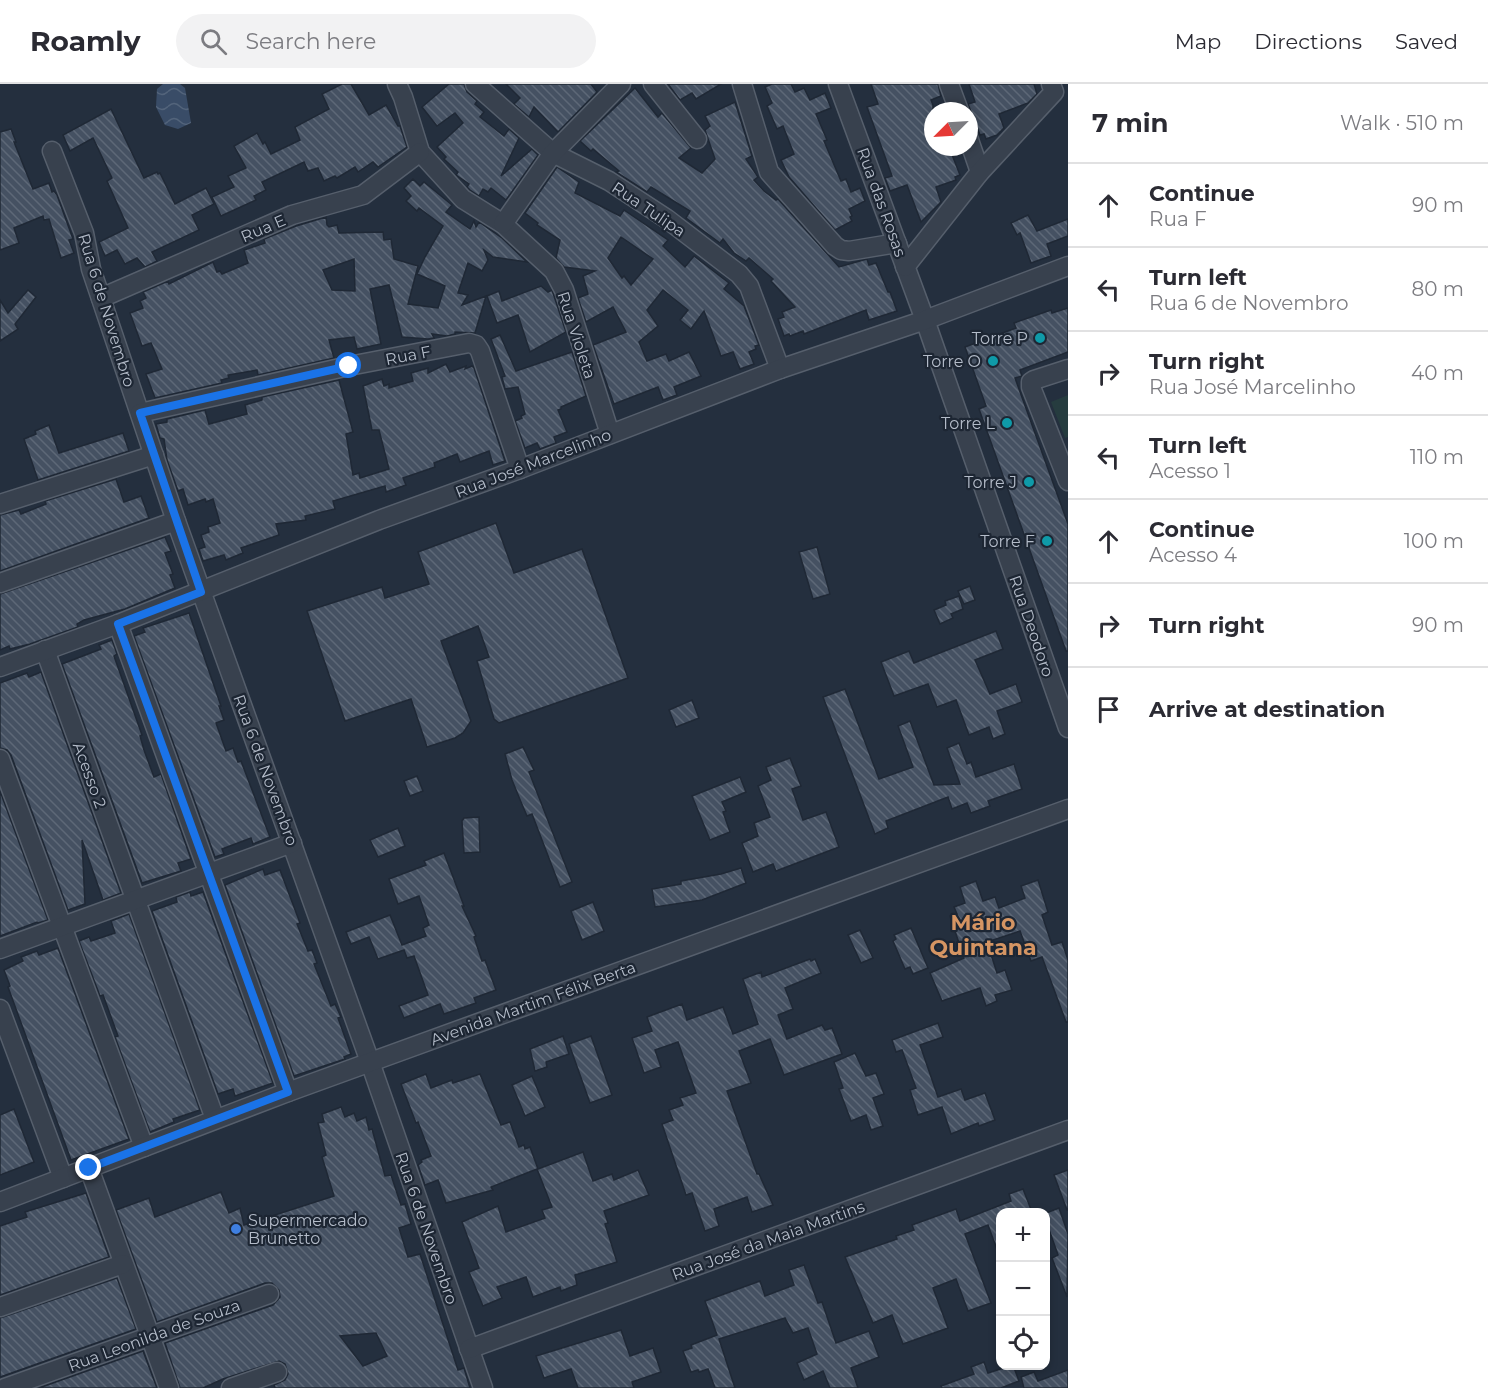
<!DOCTYPE html>
<html lang="en">
<head>
<meta charset="utf-8">
<style>
  :root { --surface:#fff; --page:#f2f2f3; --text:#2b2b33; --muted:#7c7c81; --line:#e1e1e2 }
  body { margin:0; font-family:Montserrat,sans-serif; background:var(--page); color:var(--text) }
  .controls { position:absolute; right:18px; bottom:18px; display:grid; overflow:hidden; border-radius:12px; box-shadow:0 3px 9px #0003 }
  .controls button { width:54px; height:54px; display:grid; place-items:center; padding:0; border:0; border-bottom:2px solid var(--line); background:var(--surface); color:var(--text); font:30px sans-serif }
  .compass { position:absolute; left:924px; top:18px; width:54px; height:54px; border-radius:50%; background:var(--surface); box-shadow:0 3px 9px #0003; rotate:246deg }
  .stop { position:absolute; width:18px; height:18px; margin:-14px; border:4px solid #1a73e8; border-radius:50%; background:#fff }
  .stop.end { background:#1a73e8; border-color:#fff; box-shadow:0 2px 6px #0008 }
  .list { margin:0; padding:0; list-style:none }
  h2 { display:flex; justify-content:space-between; align-items:center; height:78px; margin:0; padding:0 24px; font-size:26px }
  h2 small { font-size:20px; font-weight:400; color:var(--muted) }
  .list li { display:grid; grid-template-columns:39px 1fr auto; gap:18px; align-items:center; box-sizing:border-box; height:84px; padding:0 24px; border-top:2px solid var(--line) }
  .list b { display:block; font-size:22px; white-space:nowrap }
  .list p { margin:0; font-size:20px; white-space:nowrap; color:var(--muted) }
  .list em { font-size:20px; font-style:normal; color:var(--muted) }
  .icon { flex:none; width:33px; height:33px; fill:none; stroke:currentColor; stroke-width:2; stroke-linecap:round; stroke-linejoin:round }
  .map { position:relative; flex:none; width:1068px; height:1304px; overflow:hidden }
  header { display:flex; align-items:center; gap:36px; box-sizing:border-box; height:84px; padding:0 30px; background:var(--surface); border-bottom:2px solid var(--line) }
  header strong { font-size:28px }
  nav { display:flex; gap:33px; margin-inline-start:auto; font-size:21px }
  .search { width:420px; height:54px; background:var(--page); display:flex; align-items:center; gap:15px; box-sizing:border-box; padding:0 21px; border-radius:33px; color:var(--muted); font-size:22px }
  main { display:flex }
  aside { flex:1; background:var(--surface) }
  .map>svg:first-child { display:block }
  .pitch { fill:#263c3f }
  .water { fill:url(#water-waves) }
  .building { fill:url(#building-back-hatch); stroke:#1f2835; stroke-width:1.5; fill-rule:evenodd }
  .lines { fill:none; stroke-linecap:round; stroke-linejoin:round }
  .minor-casing { stroke:#565f6c; stroke-width:21 }
  .minor { stroke:#38414e; stroke-width:18 }
  .route { stroke:#1a73e8; stroke-width:8 }
  .culture-dot { fill:#0f9aa8; stroke:#1d2633; stroke-width:2 }
  .shop-dot { fill:#3f7fe0; stroke:#1d2633; stroke-width:2 }
  .labels { text-anchor:middle; stroke-width:4.5; stroke-linejoin:round; paint-order:stroke }
  .street-label { font-size:16px; fill:#b4bcc9; stroke:#1d2633 }
  .poi-label { font-size:16px; fill:#b4bcc9; stroke:#1d2633; text-anchor:end }
  .district-label { font-size:22px; font-weight:bold; fill:#d59563; stroke:#1d2633 }
</style>
</head>
<body>
<header>
<strong>Roamly</strong>
<div class="search"><svg class="icon" aria-label="search" viewBox="0 0 24 24"><circle cx="10" cy="10" r="6"/><path d="M15 15l6 6"/></svg>Search here</div>
<nav><a>Map</a><a>Directions</a><a>Saved</a></nav>
</header>
<main>
<div class="map">
<svg width="1068" height="1304" viewBox="0 0 1068 1304">
  <defs>
    <pattern id="water-waves" width="16" height="10" patternUnits="userSpaceOnUse" patternTransform="scale(1.5)"><rect width="16" height="10" fill="#394c67"/><path d="M0 5q4-4 8 0t8 0" fill="none" stroke="#53647b"/></pattern>
    <pattern id="building-back-hatch" width="6" height="6" patternUnits="userSpaceOnUse" patternTransform="scale(1.5)"><rect width="6" height="6" fill="#455162"/><path d="M-1 5l2 2M0 0l6 6M5-1l2 2" fill="none" stroke="#5d6877"/></pattern>
  </defs>
  <rect width="100%" height="100%" fill="#242f3e"/>
  <polygon class="pitch" points="1068,311 1068,353 1065,354 1051,318"/>
  <polygon class="water" points="163,0 180,0 185,4 191,39 178,45 165,41 156,23 157,5"/>
  <g class="building">
    <polygon points="342,0 351,0 369,31 386,21 398,42 400,42 407,63 378,83 373,78 358,88 355,83 337,94 335,92 324,97 318,84 308,87 304,78 262,98 266,106 254,112 256,116 221,132 212,113 234,103 228,92 246,84 234,62 257,49 263,60 265,58 271,70 300,56 295,43 329,25 322,10"/>
    <polygon points="449,0 464,0 467,8 477,17 475,20 484,28 480,33 504,52 509,45 519,54 501,92 532,65 538,71 506,116 491,104 488,108 483,105 479,112 470,106 467,103 469,100 456,91 458,88 444,75 446,73 437,63 463,39 455,29 437,42 422,23"/>
    <polygon points="506,0 591,0 597,8 558,48 534,23 529,33 514,20 520,14"/>
    <polygon points="668,0 721,0 696,15 692,9 680,16"/>
    <polygon points="772,0 791,0 795,8 804,4 810,16 825,9 831,24 816,30 827,56 824,57 841,97 846,95 851,108 860,104 865,117 849,125 852,132 850,133 852,137 835,146 789,93 781,76 794,70 783,42 777,45 767,22 772,19 765,3"/>
    <polygon points="871,0 938,0 941,12 931,16 933,21 933,63 949,63 960,91 955,93 956,96 936,103 941,118 921,138 907,101 890,107 885,94 892,92 867,23 878,20"/>
    <polygon points="969,0 1034,0 1037,10 1028,19 999,30 1004,44 997,51 986,55 984,50 980,51 968,20 975,18"/>
    <polygon points="635,4 658,33 662,29 691,64 679,74 702,89 715,75 705,46 710,42 705,32 735,18 752,72 746,75 758,93 754,96 764,107 776,116 778,115 839,183 867,175 869,181 876,179 888,208 890,208 897,227 869,236 866,226 804,250 803,247 790,252 789,250 784,252 778,235 784,233 782,228 795,223 771,197 773,195 749,174 746,177 734,169 723,155 720,159 686,134 690,127 651,103 647,108 616,88 619,87 593,65 591,67 580,57"/>
    <polygon points="111,25 144,94 157,88 158,90 160,89 175,120 206,104 214,120 192,131 199,146 152,168 157,177 145,183 137,174 125,180 117,166 105,172 99,158 128,144 107,97 112,94 93,54 70,67 63,51"/>
    <polygon points="11,45 16,58 14,58 33,105 49,99 52,108 54,107 57,111 73,155 69,156 74,169 61,174 49,135 44,136 43,132 14,144 19,159 0,166 0,48"/>
    <path d="M557,83L579,98L575,109L620,132L624,126L668,156L663,162L685,183L694,172L729,199L724,205L744,222L759,261L755,262L756,265L749,268L754,280L740,285L733,268L721,272L704,227L691,245L680,236L688,226L663,206L647,226L658,242L639,258L647,277L666,270L669,277L689,268L701,292L674,303L677,311L663,316L658,303L614,320L593,261L626,248L613,223L586,238L578,214L588,210L583,192L595,187L564,183L556,174L560,156L537,141L538,139L525,129ZM621,153L653,175L631,201L624,192L622,194L608,174Z"/>
    <path d="M413,95L420,102L424,98L452,121L446,128L470,145L474,137L476,143L479,138L502,154L527,178L493,173L484,166L488,176L482,187L468,179L458,209L468,211L462,221L486,212L475,249L455,248V250L447,252L432,250L434,254L428,255L402,253L389,201L370,205L381,260L357,265L354,253L329,256L334,274L258,291L257,286L228,291L229,294L221,296L222,299L155,314L146,290L162,285L151,259L142,262L130,229L143,224L140,217L146,214L143,208L168,197L169,200L213,178L217,188L220,187L222,190L248,179L244,166L265,159L264,155L296,142L326,133L327,141L329,143L337,141L339,149L383,148L384,156L391,155L394,175L418,182L408,220L438,224L445,202L417,190L425,173L443,142L419,124L417,127L406,117L411,112L404,104ZM354,175L355,207L332,206L323,186Z"/>
    <polygon points="1028,131 1037,147 1068,135 1068,152 1047,160 1051,172 1031,179 1020,149 1017,151 1011,139"/>
    <polygon points="541,202 548,208 552,206 566,248 530,268 518,231 497,239 487,212 499,207 502,217"/>
    <polygon points="28,206 36,213 15,240 18,245 0,257 0,216 8,229"/>
    <polygon points="1068,224 1068,268 1020,286 1022,292 1015,294 1068,440 1068,567 1066,567 979,325 986,322 965,263 1016,244 1014,239 1051,226 1052,229"/>
    <polygon points="500,251 516,287 572,268 586,312 561,323 561,325 558,326 567,348 554,353 556,359 540,365 537,359 525,364 515,337 522,334 521,332 525,330 518,303 505,305 502,293 505,292 491,255"/>
    <polygon points="446,280 450,288 466,282 465,285 472,282 474,284 505,377 493,381 489,367 460,378 457,370 434,379 435,383 403,394 406,401 386,408 385,402 333,417 335,425 305,432 306,436 276,440 279,451 241,464 243,469 238,471 226,476 224,471 203,477 199,465 205,463 201,451 209,448 208,443 220,439 213,415 206,418 205,415 188,421 183,405 178,407 167,376 164,355 160,354 156,340 167,338 167,335 205,326 209,340 247,330 245,321 262,316 262,313 339,296 353,348 346,350 353,391 359,389 360,394 389,385 379,346 372,346 363,302 382,295 384,302 389,300 389,304 413,297 411,289 428,284 428,289"/>
    <polygon points="49,341 59,369 123,349 129,367 38,396 24,355 36,350 35,347"/>
    <polygon points="116,395 124,418 141,412 149,434 0,487 0,431 19,426 21,430 46,420 45,417"/>
    <polygon points="496,439 514,489 582,465 628,594 499,639 494,635 477,577 489,573 478,542 441,557 471,637 463,649 455,654 427,663 411,615 345,637 307,527 382,503 385,514 429,500 418,468"/>
    <polygon points="165,453 171,467 165,469 173,490 170,491 175,504 125,525 84,536 77,540 78,543 30,560 10,565 9,562 0,566 0,510"/>
    <polygon points="817,463 830,510 813,515 799,468"/>
    <polygon points="970,502 975,516 964,520 958,507"/>
    <polygon points="959,512 963,525 951,530 953,534 940,540 934,526 946,521 945,517"/>
    <polygon points="189,529 221,622 219,622 224,636 216,639 226,667 233,664 238,678 241,677 270,753 253,760 251,754 222,765 224,770 215,773 134,552 145,548 143,544"/>
    <polygon points="996,547 1003,565 975,576 990,610 1016,600 1022,618 997,627 1005,650 993,655 989,643 969,651 956,616 937,623 928,600 894,612 881,578 909,567 914,579"/>
    <polygon points="112,556 117,570 114,572 142,651 140,652 144,666 154,693 161,690 191,775 178,779 181,787 142,799 62,580 101,565 99,561"/>
    <polygon points="41,588 121,809 103,816 82,756 85,820 68,826 11,671 7,666 0,664 0,599 27,589 29,593"/>
    <polygon points="845,605 879,695 913,683 898,642 910,637 934,701 960,700 947,664 959,659 967,680 971,678 976,693 1014,680 1022,705 988,717 990,722 971,729 967,719 952,725 948,713 886,737 888,744 875,750 823,613"/>
    <polygon points="692,616 699,634 676,643 669,626"/>
    <polygon points="523,663 534,686 529,688 572,798 560,803 532,730 527,732 521,718 512,696 505,670"/>
    <polygon points="790,674 801,702 792,705 803,736 826,728 839,763 776,787 773,780 753,788 742,759 758,752 754,739 770,733 758,702 771,696 766,683"/>
    <polygon points="417,692 423,707 410,712 404,697"/>
    <polygon points="740,693 746,708 722,718 726,727 723,728 730,748 710,756 692,712"/>
    <polygon points="0,707 48,836 38,839 37,838 0,852"/>
    <polygon points="479,733 480,768 464,769 462,737 464,734"/>
    <polygon points="398,744 405,762 378,773 370,756"/>
    <polygon points="444,769 464,822 462,822 476,852 474,853 482,877 485,876 496,906 474,914 476,919 444,930 440,920 404,934 399,922 428,911 414,872 407,874 404,866 378,875 369,853 351,860 346,848 390,831 402,861 426,852 423,844 429,841 419,812 398,820 389,795 426,781 424,777"/>
    <polygon points="741,784 746,799 702,816 655,823 652,805 681,800 681,797 721,790"/>
    <polygon points="263,785 265,791 280,786 300,839 297,840 308,867 312,866 317,879 314,880 331,922 335,920 341,933 338,934 351,970 344,973 345,975 294,992 225,801"/>
    <polygon points="1038,796 1048,828 1042,831 1052,861 1062,858 1068,876 1068,938 1066,938 1042,873 1031,877 1020,847 987,858 997,889 1005,886 1012,906 995,911 997,917 986,922 980,904 942,917 930,889 964,874 950,832 957,830 954,823 965,819 960,803 976,797 983,817 995,813 999,824 1025,814 1021,802"/>
    <polygon points="190,808 191,812 203,808 273,999 235,1012 233,1005 218,1010 152,827 177,818 176,813"/>
    <polygon points="593,818 604,847 582,856 571,827"/>
    <polygon points="129,830 200,1026 173,1035 174,1038 150,1048 115,953 118,952 103,911 100,912 79,857 89,853 91,857 115,849 111,837"/>
    <polygon points="911,844 928,884 913,890 910,883 905,885 893,857 896,855 894,851"/>
    <polygon points="860,846 873,874 861,879 848,851"/>
    <polygon points="58,864 129,1055 71,1076 8,903 10,902 4,886 23,877 21,873 37,867 39,871"/>
    <polygon points="810,875 811,877 815,875 821,889 785,904 793,925 778,931 787,955 822,941 825,946 832,944 842,970 784,991 770,955 739,967 751,999 727,1007 757,1090 759,1090 773,1121 752,1128 747,1113 714,1125 719,1142 705,1147 692,1109 686,1111 662,1040 673,1036 669,1026 683,1021 680,1014 696,1009 678,958 655,966 661,983 644,989 632,954 652,947 647,933 682,920 687,936 723,923 733,950 758,940 743,895 761,888 762,893"/>
    <polygon points="938,939 943,953 920,961 938,1013 961,1005 965,1016 985,1009 995,1036 979,1042 978,1039 951,1050 942,1023 918,1031 910,1006 916,1004 902,966 896,968 892,956"/>
    <polygon points="563,952 569,970 546,978 547,983 535,987 530,965"/>
    <polygon points="591,952 612,1011 590,1019 569,960"/>
    <polygon points="855,969 866,992 876,989 884,1010 873,1014 883,1042 871,1046 866,1031 851,1037 839,1005 843,1004 834,978"/>
    <polygon points="426,990 431,1004 452,996 453,999 480,990 501,1041 510,1038 519,1063 524,1061 525,1065 530,1063 538,1085 583,1068 593,1097 612,1090 614,1096 638,1086 649,1111 604,1127 608,1139 605,1140 617,1178 575,1191 577,1201 561,1207 560,1203 533,1213 526,1193 497,1203 502,1214 483,1222 469,1188 479,1184 462,1138 498,1122 506,1148 545,1134 542,1126 552,1123 537,1085 491,1103 493,1106 446,1119 438,1096 425,1101 418,1081 422,1078 421,1076 431,1072 418,1038 416,1039 401,1000"/>
    <polygon points="532,992 545,1023 525,1032 512,1001"/>
    <path d="M341,1023L345,1033L354,1029L357,1037L366,1033L369,1046L372,1045L385,1092L391,1091L401,1121L405,1120L411,1140L399,1144L408,1173L420,1170L458,1286L464,1284L470,1304H275L274,1301L285,1296L288,1290L285,1280L279,1277L223,1295L203,1304H180L165,1259L273,1221L280,1213L279,1206L272,1199H265L157,1238L116,1126L149,1114L155,1133L221,1108L229,1129L240,1124L244,1141L334,1112L322,1073L326,1071L318,1039L324,1038L322,1030ZM376,1249L387,1272L363,1282L340,1252Z"/>
    <polygon points="14,1025 34,1078 0,1091 0,1031"/>
    <polygon points="1068,1086 1068,1126 1067,1126 1054,1091"/>
    <polygon points="1023,1105 1032,1128 1000,1128 1000,1170 999,1171 988,1141 965,1150 991,1219 968,1227 956,1195 933,1204 948,1244 903,1260 892,1231 873,1239 845,1173 897,1155 896,1152 914,1146 912,1141 956,1125 960,1137 1011,1117 1009,1110"/>
    <polygon points="86,1109 109,1173 0,1211 0,1142 27,1133 25,1128"/>
    <polygon points="1059,1124 1068,1150 1067,1213 1052,1174 1058,1171 1046,1137 1046,1129"/>
    <polygon points="804,1181 818,1219 822,1218 836,1259 869,1247 879,1273 851,1284 858,1304 830,1304 823,1287 804,1296 797,1279 817,1270 808,1244 793,1249 785,1234 719,1255 735,1304 715,1304 708,1285 699,1288 698,1286 691,1288 683,1267 692,1264 691,1261 717,1251 705,1217 760,1197 765,1212 794,1201 789,1186"/>
    <polygon points="117,1194 136,1245 0,1293 0,1234"/>
    <polygon points="621,1246 630,1272 653,1264 661,1288 632,1298 634,1304 578,1304 571,1285 544,1294 536,1272"/>
    <polygon points="143,1267 157,1304 39,1304"/>
    <polygon points="984,1278 988,1289 1013,1281 1019,1297 1001,1304 942,1304 941,1302 974,1290 971,1283"/>
    <polygon points="1068,1286 1068,1304 1024,1304 1021,1293 1034,1288 1038,1297"/>
  </g>
  <g class="lines">
    <g class="minor-casing">
      <g id="minor">
        <polyline points="397,0 403,13 420,68 463,115 503,140 554,187 564,206 610,350"/>
        <polyline points="475,0 553,69 609,97 667,135 739,190 749,202 780,285"/>
        <polyline points="653,0 697,55"/>
        <polyline points="742,0 769,88 835,162 841,166 849,167 897,159"/>
        <polyline points="838,0 925,236 1068,644"/>
        <polyline points="949,0 959,27"/>
        <polyline points="969,56 980,88"/>
        <polyline points="52,67 84,149 91,185 176,437 370,978 483,1304"/>
        <polyline points="503,140 553,69 621,0"/>
        <polyline points="905,183 980,88 1054,8 1051,0"/>
        <polyline points="101,214 292,131 363,111 420,68"/>
        <polyline points="1068,285 1034,296 1031,298 1031,303 1068,397"/>
        <polyline points="140,329 349,282 469,259 476,261 480,267 520,385"/>
        <polyline points="0,420 154,371"/>
        <polyline points="0,499 176,437"/>
        <polyline points="118,540 288,1008"/>
        <polyline points="45,566 215,1035"/>
        <polyline points="0,583 118,540 379,436 520,385 780,285 925,236 1068,182"/>
        <polyline points="0,675 144,1063"/>
        <polyline points="0,865 292,759"/>
        <polyline points="0,925 63,1094"/>
        <polyline points="89,1084 169,1304"/>
        <polyline points="0,1118 288,1008 1068,725"/>
        <polyline points="0,1223 123,1180"/>
        <polyline points="469,1265 1068,1046"/>
        <polyline points="5,1304 269,1210"/>
        <polyline points="231,1304 277,1288"/>
      </g>
    </g>
    <use href="#minor" class="minor"/>
  </g>
  <g class="lines">
    <polyline class="route" points="89,1084 288,1008 118,540 201,508 140,329 349,282"/>
  </g>
  <g class="culture-dot">
    <circle cx="1040" cy="254" r="6"/>
    <circle cx="993" cy="277" r="6"/>
    <circle cx="1007" cy="339" r="6"/>
    <circle cx="1029" cy="398" r="6"/>
    <circle cx="1047" cy="457" r="6"/>
  </g>
  <circle class="shop-dot" cx="236" cy="1145" r="6"/>
  <g class="labels">
    <g class="street-label">
      <text transform="translate(882 118) rotate(70)" y="6">Rua das Rosas</text>
      <text transform="translate(649 125) rotate(34)" y="6">Rua Tulipa</text>
      <text transform="translate(263 144) rotate(-23)" y="6">Rua E</text>
      <text transform="translate(107 226) rotate(73)" y="6">Rua 6 de Novembro</text>
      <text transform="translate(577 251) rotate(72)" y="6">Rua Violeta</text>
      <text transform="translate(408 271) rotate(-11)" y="6">Rua F</text>
      <text transform="translate(533 379) rotate(-21)" y="6">Rua José Marcelinho</text>
      <text transform="translate(1032 542) rotate(71)" y="6">Rua Deodoro</text>
      <text transform="translate(266 686) rotate(70)" y="6">Rua 6 de Novembro</text>
      <text transform="translate(90 691) rotate(70)" y="6">Acesso 2</text>
      <text transform="translate(533 919) rotate(-20)" y="6">Avenida Martim Félix Berta</text>
      <text transform="translate(427 1144) rotate(71)" y="6">Rua 6 de Novembro</text>
      <text transform="translate(768 1156) rotate(-20)" y="6">Rua José da Maia Martins</text>
      <text transform="translate(154 1251) rotate(-20)" y="6">Rua Leonilda de Souza</text>
    </g>
    <g class="poi-label">
      <text x="1028" y="260">Torre P</text>
      <text x="981" y="283">Torre O</text>
      <text x="995" y="345">Torre L</text>
      <text x="1017" y="404">Torre J</text>
      <text x="1035" y="463">Torre F</text>
      <text x="248" y="1142" text-anchor="start">Supermercado<tspan x="248" dy="18">Brunetto</tspan></text>
    </g>
    <g class="district-label">
      <text x="983" y="846">Mário<tspan x="983" dy="25">Quintana</tspan></text>
    </g>
  </g>
</svg>
<div class="controls">
<button>+</button>
<button>−</button>
<button><svg class="icon" aria-label="locate" viewBox="0 0 24 24"><circle cx="12" cy="12" r="6"/><path d="M12 2v4M12 18v4M2 12h4M18 12h4"/></svg></button>
</div>
<svg class="compass" viewBox="-18 -18 36 36"><path d="M0-13l5 13h-10z" fill="#e53935"/><path d="M0 13l5-13h-10z" fill="#7c7c81"/></svg>
<div class="stop" style="left:349px;top:282px"></div>
<div class="stop end" style="left:89px;top:1084px"></div>
</div>
<aside>
<h2>7 min<small>Walk · 510 m</small></h2>
<ul class="list">
<li><svg class="icon" aria-label="ahead" viewBox="0 0 24 24"><path d="M12 20V5M6 11l6-6 6 6"/></svg><div><b>Continue</b><p>Rua F</p></div><em>90 m</em></li>
<li><svg class="icon" aria-label="left" viewBox="0 0 24 24"><path d="M17 20v-9H6M10 6l-5 5 5 5"/></svg><div><b>Turn left</b><p>Rua 6 de Novembro</p></div><em>80 m</em></li>
<li><svg class="icon" aria-label="right" viewBox="0 0 24 24"><path d="M7 20v-9h11M14 6l5 5-5 5"/></svg><div><b>Turn right</b><p>Rua José Marcelinho</p></div><em>40 m</em></li>
<li><svg class="icon" aria-label="left" viewBox="0 0 24 24"><path d="M17 20v-9H6M10 6l-5 5 5 5"/></svg><div><b>Turn left</b><p>Acesso 1</p></div><em>110 m</em></li>
<li><svg class="icon" aria-label="ahead" viewBox="0 0 24 24"><path d="M12 20V5M6 11l6-6 6 6"/></svg><div><b>Continue</b><p>Acesso 4</p></div><em>100 m</em></li>
<li><svg class="icon" aria-label="right" viewBox="0 0 24 24"><path d="M7 20v-9h11M14 6l5 5-5 5"/></svg><div><b>Turn right</b></div><em>90 m</em></li>
<li><svg class="icon" aria-label="arrive" viewBox="0 0 24 24"><path d="M6 21V4h12l-3 4 3 4H6"/></svg><div><b>Arrive at destination</b></div></li>
</ul>
</aside>
</main>
</body>
</html>
